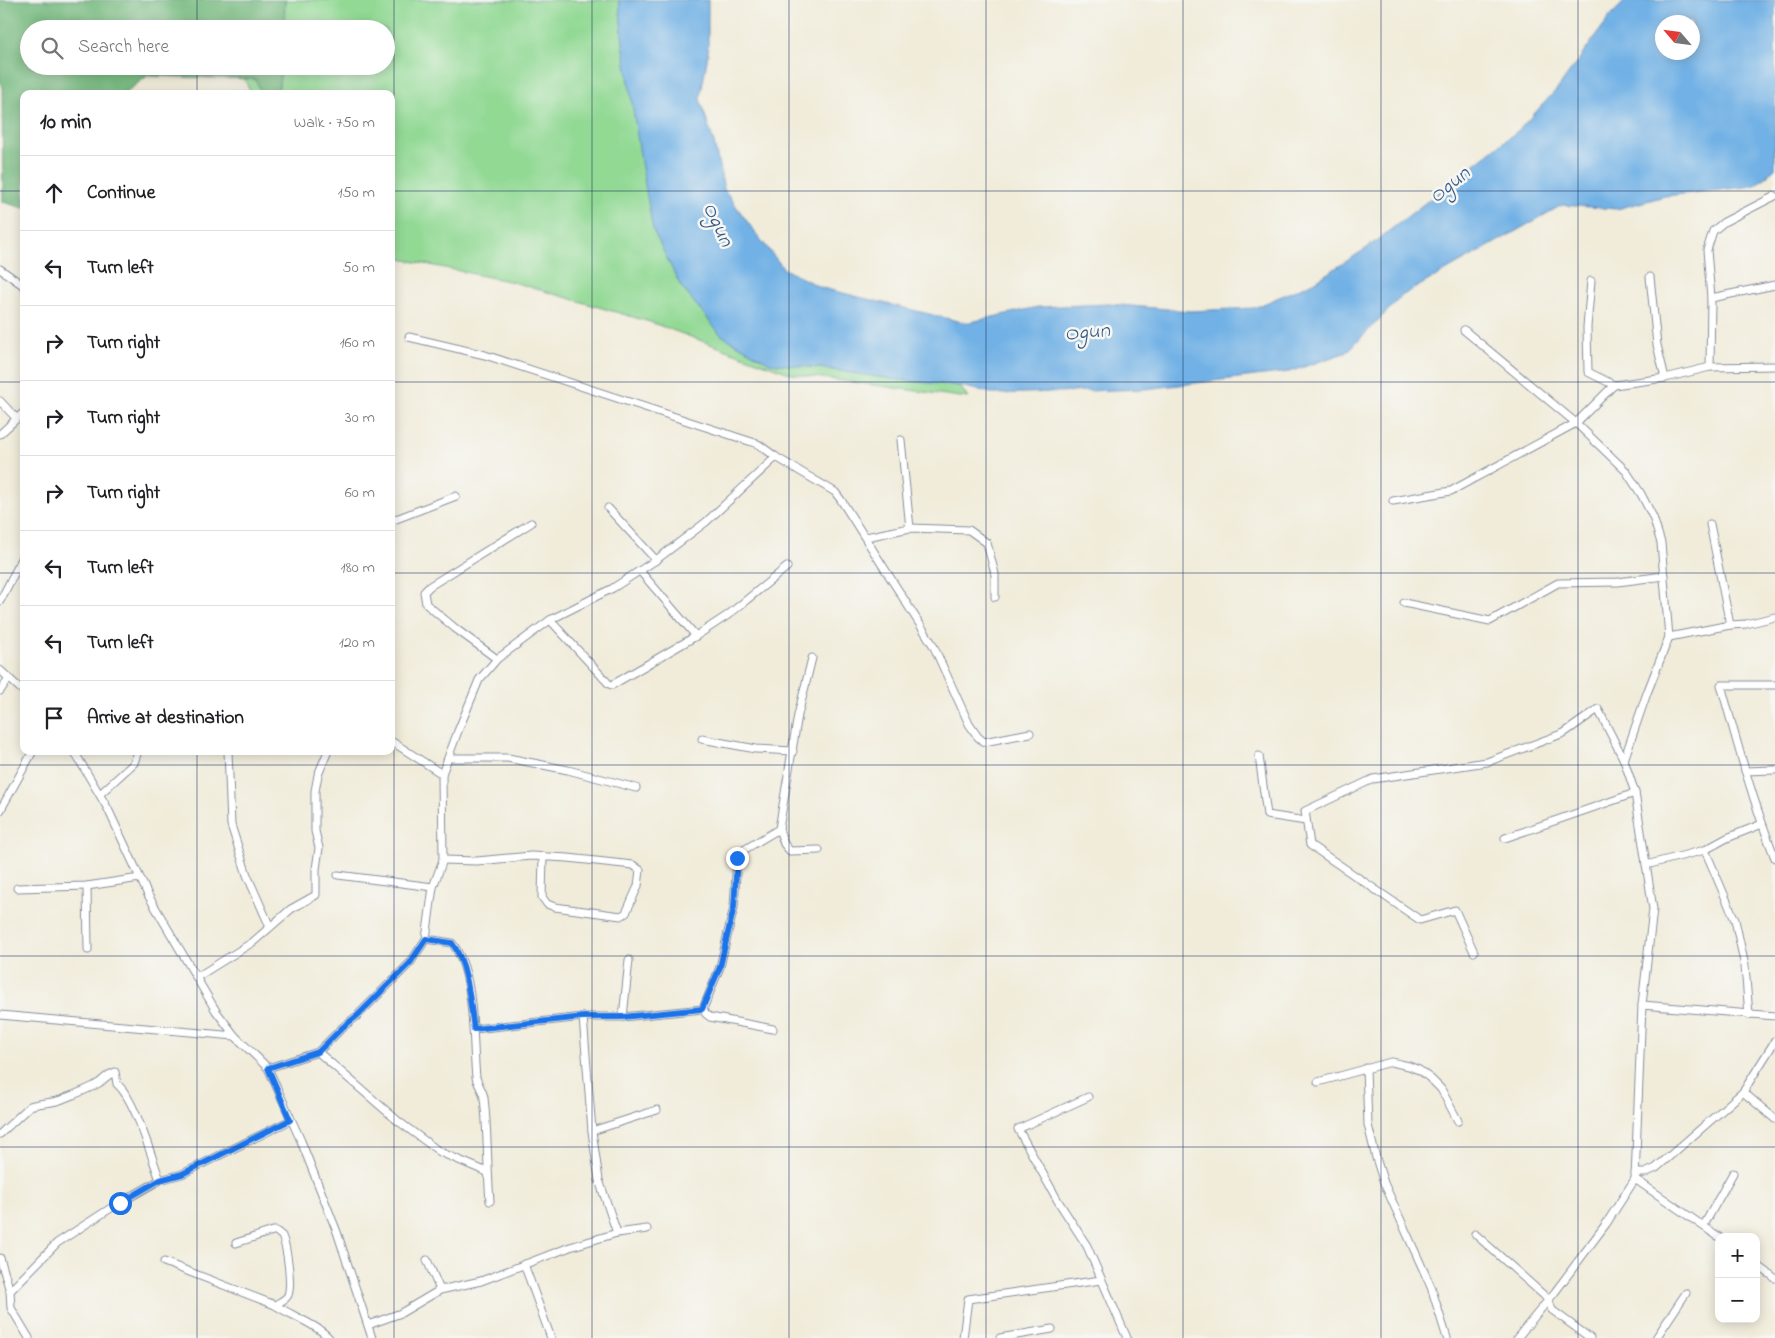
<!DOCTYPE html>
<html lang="en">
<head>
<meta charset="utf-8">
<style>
  :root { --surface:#fff; --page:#f6f6f6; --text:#202124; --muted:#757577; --line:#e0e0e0 }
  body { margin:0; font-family:"Indie Flower",sans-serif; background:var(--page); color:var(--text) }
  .controls { position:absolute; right:15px; bottom:15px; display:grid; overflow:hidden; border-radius:10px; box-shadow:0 2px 12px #0003 }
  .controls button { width:45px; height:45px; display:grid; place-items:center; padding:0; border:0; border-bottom:1px solid var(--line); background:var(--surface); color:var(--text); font:25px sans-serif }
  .compass { position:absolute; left:1655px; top:15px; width:45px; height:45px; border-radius:50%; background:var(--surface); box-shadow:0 2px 12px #0003; rotate:298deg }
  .stop { position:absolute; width:15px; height:15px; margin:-11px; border:4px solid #1a73e8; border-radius:50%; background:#fff }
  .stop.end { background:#1a73e8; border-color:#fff; box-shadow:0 1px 5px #0008 }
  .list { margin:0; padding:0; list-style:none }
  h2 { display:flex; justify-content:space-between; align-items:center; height:65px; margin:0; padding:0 20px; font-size:21px }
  h2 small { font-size:16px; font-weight:400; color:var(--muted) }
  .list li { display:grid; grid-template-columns:32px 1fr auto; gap:15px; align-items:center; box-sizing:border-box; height:75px; padding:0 20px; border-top:1px solid var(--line) }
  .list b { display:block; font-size:19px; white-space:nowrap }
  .list em { font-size:16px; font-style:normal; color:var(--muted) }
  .icon { flex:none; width:28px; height:28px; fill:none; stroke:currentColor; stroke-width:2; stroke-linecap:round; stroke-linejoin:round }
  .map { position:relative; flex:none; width:1775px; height:1338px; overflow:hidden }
  .search { position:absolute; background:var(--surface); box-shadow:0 2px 12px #0003; left:20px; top:20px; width:375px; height:55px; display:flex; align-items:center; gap:12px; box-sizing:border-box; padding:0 18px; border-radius:28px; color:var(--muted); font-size:19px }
  .panel { position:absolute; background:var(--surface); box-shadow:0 2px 12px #0003; left:20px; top:90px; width:375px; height:665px; border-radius:10px }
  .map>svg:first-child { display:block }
  .green { fill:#92d994; stroke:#568479 }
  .forest { fill:#75b97e; stroke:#48746e }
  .water { fill:#71b1e5; stroke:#4670a2; fill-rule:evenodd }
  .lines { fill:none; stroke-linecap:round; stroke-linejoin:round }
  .street-casing { stroke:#868e9c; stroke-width:9 }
  .street { stroke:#fff; stroke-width:7 }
  .route { stroke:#1a73e8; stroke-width:6 }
  .grid { fill:none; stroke:#1b2f5e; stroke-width:1; stroke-opacity:0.55 }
  .labels { text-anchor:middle; stroke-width:5; stroke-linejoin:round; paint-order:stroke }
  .water-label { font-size:21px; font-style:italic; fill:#355686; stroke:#f6f6f2 }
</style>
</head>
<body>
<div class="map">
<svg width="1775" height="1338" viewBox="0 0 1775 1338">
  <rect width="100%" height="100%" fill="#f6f6f2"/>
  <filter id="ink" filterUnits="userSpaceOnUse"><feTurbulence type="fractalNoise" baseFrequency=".02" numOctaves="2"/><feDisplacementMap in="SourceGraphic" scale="10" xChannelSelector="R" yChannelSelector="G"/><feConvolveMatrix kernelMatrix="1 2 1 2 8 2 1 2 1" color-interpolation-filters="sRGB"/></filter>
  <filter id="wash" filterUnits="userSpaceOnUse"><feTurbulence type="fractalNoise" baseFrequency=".0096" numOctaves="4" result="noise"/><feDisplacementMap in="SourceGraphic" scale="20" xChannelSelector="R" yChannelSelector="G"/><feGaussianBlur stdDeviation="1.12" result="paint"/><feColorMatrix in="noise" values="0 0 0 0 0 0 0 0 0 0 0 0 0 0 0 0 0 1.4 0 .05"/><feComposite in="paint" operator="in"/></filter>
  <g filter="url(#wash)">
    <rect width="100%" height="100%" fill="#f1ecda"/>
    <g class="green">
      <polygon points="285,0 619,0 623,43 680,285 721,335 770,363 820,368 899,380 960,386 968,398 792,374 650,322 513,282 391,257 391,94 278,94 281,66 386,66 386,29 284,29"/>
      <polygon points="244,78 256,79 262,94 251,94"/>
    </g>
    <polygon class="forest" points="0,0 285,0 284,29 29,29 29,66 281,66 278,94 262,94 255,79 147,76 124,94 24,94 24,208 3,202 2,86 0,83"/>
    <path class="water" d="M619,0H708V54L700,99L714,143L724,189L754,231L784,269L822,288L966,323L1038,307L1108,304L1190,311L1254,308L1314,282L1367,248L1520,129L1559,87L1611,15L1626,0H1775V169L1754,186L1665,196L1617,209L1562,205L1403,295L1347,352L1289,372L1145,389L996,394L960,386L899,380L820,368L770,363L721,335L680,285L653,230L641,162L623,43ZM1662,22H1692V52H1662Z"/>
  </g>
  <g filter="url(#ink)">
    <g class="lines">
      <g class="street-casing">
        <g id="street">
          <polyline points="0,269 24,286"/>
          <polyline points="1650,277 1657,345 1665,378"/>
          <polyline points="1591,281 1587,327 1588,372 1614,385 1665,378 1710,367 1775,366"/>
          <polyline points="1711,298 1775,285"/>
          <polyline points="1464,330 1576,423 1626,471 1641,494 1653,517 1661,543 1669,637 1647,693 1624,760"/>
          <polyline points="409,337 485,355 758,444 776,457 835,492 841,500 933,645 969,724 978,737 984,742 1030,733"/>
          <polyline points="1710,367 1711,298 1707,250 1713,231 1724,222 1775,196"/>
          <polyline points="0,401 16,418"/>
          <polyline points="0,434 24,412"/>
          <polyline points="901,440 910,528"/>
          <polyline points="1393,501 1451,491 1576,423 1614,385"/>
          <polyline points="608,508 656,560"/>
          <polyline points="391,521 456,496"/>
          <polyline points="1710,524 1730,625"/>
          <polyline points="866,537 910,528 969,530 987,543 995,574 995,597"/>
          <polyline points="640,571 696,636"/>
          <polyline points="0,601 24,555"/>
          <polyline points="1404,603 1490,621 1558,583 1618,582 1664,576"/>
          <polyline points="550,620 609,684 612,685 696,636 728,615 787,567"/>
          <polyline points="1669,637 1730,625 1746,624 1775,617"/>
          <polyline points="812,658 798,715 779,829 784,844 790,851 819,850"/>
          <polyline points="497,659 456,629 426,604 424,592 430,586 531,523"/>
          <polyline points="0,670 24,692"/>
          <path d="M1775,685H1721C1737,743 1753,802 1775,858"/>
          <polyline points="0,691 9,678"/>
          <polyline points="702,739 756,749 793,751"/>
          <polyline points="391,741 442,774"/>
          <polyline points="74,751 108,809 148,895 216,1011 235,1036"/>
          <polyline points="228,751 231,825 247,875 270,927"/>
          <polyline points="1259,756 1267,815 1306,821"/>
          <polyline points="449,758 508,758 568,770 636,788"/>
          <polyline points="1745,771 1775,770"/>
          <polyline points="100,794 134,763 138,751"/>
          <polyline points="0,811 33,751"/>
          <polyline points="1505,838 1635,793"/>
          <polyline points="1705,850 1735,920 1745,966 1749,1015"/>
          <polyline points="443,860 477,861 531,856 568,858 633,865 640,870 638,886 626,913 621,916 555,907 547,904 542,897 543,856"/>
          <polyline points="1646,865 1705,850 1727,838 1762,824"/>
          <polyline points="338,875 433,887"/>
          <polyline points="87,886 88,950"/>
          <polyline points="17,888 87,886 140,878"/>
          <path d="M426,939L452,943C476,973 472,1040 476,1077C477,1084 483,1090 484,1098C488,1132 487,1167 490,1201"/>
          <polyline points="1474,952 1455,910 1420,920 1310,845 1305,811 1373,779 1487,762 1564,733 1598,709 1624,760 1635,793 1653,909 1642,1005 1635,1179 1606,1224 1555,1292 1517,1338"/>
          <polyline points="197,977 253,942 291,909 316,895 316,869 319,848 315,831 315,791 318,775 328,751"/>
          <polyline points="1642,1005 1775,1016"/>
          <polyline points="703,1009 720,967 734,907 737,858 742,851 779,829"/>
          <polyline points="703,1009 706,1014 710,1017 773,1029"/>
          <polyline points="0,1015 235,1036 268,1068 301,1141 337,1232 372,1338"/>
          <polyline points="583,1017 592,1131 599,1180 617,1233"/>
          <polyline points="623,1017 629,960"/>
          <polyline points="474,1029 583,1017 623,1017 703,1009"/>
          <polyline points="318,1052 398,1121 440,1152 487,1172"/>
          <polyline points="268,1068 318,1052 343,1027 357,1016 410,963 426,939 433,887 443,860 442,774 458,731 479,680 497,659 550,620 613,588 656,560 706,522 776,457"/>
          <polyline points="1366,1068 1368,1125 1376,1158 1384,1183 1431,1287 1447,1338"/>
          <polyline points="1318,1082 1391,1062 1409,1066 1419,1070 1431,1079 1441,1089 1458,1121"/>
          <polyline points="1743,1092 1775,1119"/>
          <polyline points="1088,1097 1018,1129 1058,1201 1087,1246 1127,1338"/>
          <polyline points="592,1131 657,1110"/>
          <path d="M0,1134L30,1106C42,1102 54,1104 65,1098C76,1094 89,1089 99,1083C106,1078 106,1075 115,1072L117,1084C135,1099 151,1156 160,1180"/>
          <polyline points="1635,1173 1645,1173 1656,1168 1743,1092 1775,1041"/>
          <polyline points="1635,1179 1719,1237"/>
          <polyline points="1704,1225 1733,1173"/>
          <polyline points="1475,1234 1548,1299 1552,1310 1590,1338"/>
          <path d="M236,1243L273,1231H276L282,1236C287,1247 292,1284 288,1295C286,1300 279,1302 275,1305"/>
          <polyline points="0,1258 10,1291 11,1308 29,1338"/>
          <polyline points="427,1260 440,1290"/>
          <path d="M164,1262L275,1305C290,1315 318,1325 329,1338"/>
          <polyline points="524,1264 551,1338"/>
          <polyline points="1756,1264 1775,1278"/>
          <polyline points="10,1291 57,1243 111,1208 160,1180 182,1174 291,1120"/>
          <polyline points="368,1325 401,1313 440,1290 481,1281 570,1247 617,1233 647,1229"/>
          <polyline points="963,1338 968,1299 1101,1280"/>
          <polyline points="1000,1338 1052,1329"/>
          <polyline points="1656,1338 1686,1293"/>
        </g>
      </g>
      <use href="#street" class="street"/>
    </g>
  </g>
  <g class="lines" filter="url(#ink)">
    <path class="route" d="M120,1203L160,1180L182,1174L290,1120L268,1068L318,1052L343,1027L357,1016L410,963L426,939L452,943C468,964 470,1003 474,1029L583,1017H623L702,1009L720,967L734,907L737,858"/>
  </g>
  <path class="grid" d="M197,0V29M394,0V1338M592,0V1338M789,0V1338M986,0V1338M1183,0V1338M1381,0V1338M1578,0V1338M197,66V94M0,191H24M391,191H1775M0,382H24M391,382H1775M0,573H24M391,573H1775M197,751V1338M0,765H1775M0,956H1775M0,1147H1775"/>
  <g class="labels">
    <g class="water-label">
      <text transform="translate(1449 184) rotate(-39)" y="7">Ogun</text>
      <text transform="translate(719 224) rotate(65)" y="7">Ogun</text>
      <text transform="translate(1087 331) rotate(-5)" y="7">Ogun</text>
    </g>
  </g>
</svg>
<div class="controls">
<button>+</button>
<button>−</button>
</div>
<svg class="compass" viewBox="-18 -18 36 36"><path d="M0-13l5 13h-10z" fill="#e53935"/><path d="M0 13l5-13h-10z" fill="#757577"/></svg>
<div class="stop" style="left:120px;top:1203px"></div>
<div class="stop end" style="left:737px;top:858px"></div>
<div class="search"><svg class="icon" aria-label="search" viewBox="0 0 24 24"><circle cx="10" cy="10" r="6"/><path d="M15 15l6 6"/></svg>Search here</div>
<section class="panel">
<h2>10 min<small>Walk · 750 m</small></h2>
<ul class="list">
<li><svg class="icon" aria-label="ahead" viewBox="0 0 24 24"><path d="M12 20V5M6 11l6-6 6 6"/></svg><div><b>Continue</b></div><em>150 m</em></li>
<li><svg class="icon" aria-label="left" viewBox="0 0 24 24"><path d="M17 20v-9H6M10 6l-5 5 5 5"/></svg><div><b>Turn left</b></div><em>50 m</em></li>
<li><svg class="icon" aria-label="right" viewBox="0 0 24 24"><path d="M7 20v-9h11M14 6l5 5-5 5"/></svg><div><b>Turn right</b></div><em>160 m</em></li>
<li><svg class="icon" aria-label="right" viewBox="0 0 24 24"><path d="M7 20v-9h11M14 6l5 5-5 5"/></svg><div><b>Turn right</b></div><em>30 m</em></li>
<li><svg class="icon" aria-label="right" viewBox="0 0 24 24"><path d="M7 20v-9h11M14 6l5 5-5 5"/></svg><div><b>Turn right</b></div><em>60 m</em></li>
<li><svg class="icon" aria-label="left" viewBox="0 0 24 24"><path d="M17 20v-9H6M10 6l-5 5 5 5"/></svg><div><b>Turn left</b></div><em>180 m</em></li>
<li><svg class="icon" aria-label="left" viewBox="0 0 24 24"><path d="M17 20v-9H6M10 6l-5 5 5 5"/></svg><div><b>Turn left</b></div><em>120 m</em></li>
<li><svg class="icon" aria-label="arrive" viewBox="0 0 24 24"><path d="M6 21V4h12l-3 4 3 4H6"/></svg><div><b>Arrive at destination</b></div></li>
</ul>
</section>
</div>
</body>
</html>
